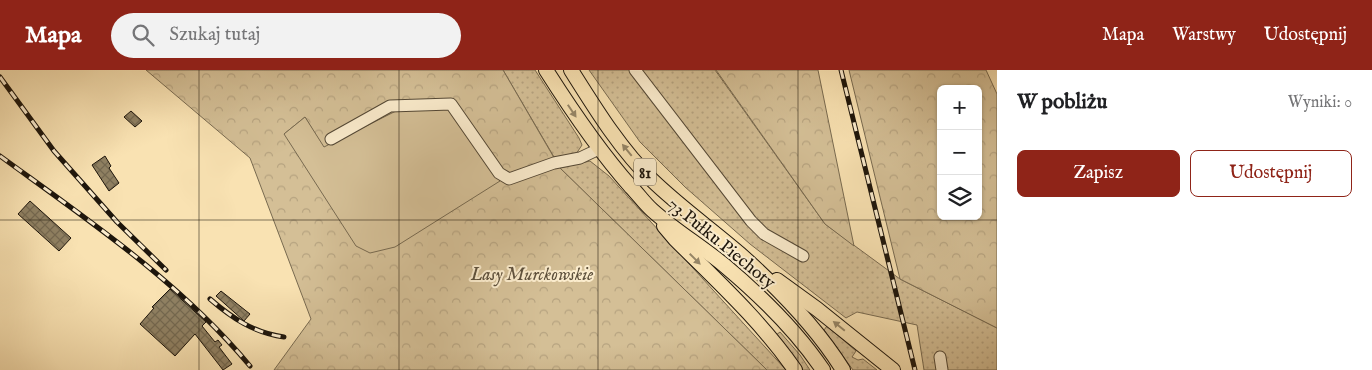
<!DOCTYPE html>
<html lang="pl">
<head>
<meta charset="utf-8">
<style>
  :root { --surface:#fff; --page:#f2f2f2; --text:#202124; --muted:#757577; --line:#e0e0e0; --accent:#8f2418 }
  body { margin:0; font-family:"IM FELL English",serif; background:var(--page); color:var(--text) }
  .controls { position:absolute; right:15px; top:15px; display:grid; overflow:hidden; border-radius:8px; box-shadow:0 1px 4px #0004 }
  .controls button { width:45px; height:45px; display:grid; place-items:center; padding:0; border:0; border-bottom:1px solid var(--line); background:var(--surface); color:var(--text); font:25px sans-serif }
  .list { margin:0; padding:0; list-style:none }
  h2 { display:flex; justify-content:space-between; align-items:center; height:65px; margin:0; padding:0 20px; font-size:21px }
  h2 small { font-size:16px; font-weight:400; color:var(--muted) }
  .actions { display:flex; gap:10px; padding:15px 20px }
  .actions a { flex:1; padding:11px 0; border:1px solid var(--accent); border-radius:8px; text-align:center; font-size:18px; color:var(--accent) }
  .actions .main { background:var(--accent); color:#fff }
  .icon { flex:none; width:28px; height:28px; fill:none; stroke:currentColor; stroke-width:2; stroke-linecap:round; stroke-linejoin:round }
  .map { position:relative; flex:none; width:997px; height:300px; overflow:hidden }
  header { display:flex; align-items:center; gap:30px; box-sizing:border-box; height:70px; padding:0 25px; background:var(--accent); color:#fff }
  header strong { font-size:24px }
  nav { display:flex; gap:28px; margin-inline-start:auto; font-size:18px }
  .search { width:350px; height:45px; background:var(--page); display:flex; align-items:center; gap:12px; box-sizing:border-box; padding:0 18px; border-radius:28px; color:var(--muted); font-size:19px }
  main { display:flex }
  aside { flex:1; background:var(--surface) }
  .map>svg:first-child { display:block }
  .grass { fill:url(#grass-dots); stroke:#786a50 }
  .forest { fill:url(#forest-crowns); stroke:#786a50; fill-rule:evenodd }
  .garden { fill:#d4bf96; stroke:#786a50 }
  .building { fill:url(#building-cross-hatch); stroke:#1d150b }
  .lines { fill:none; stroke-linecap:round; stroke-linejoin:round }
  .minor-casing { stroke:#544835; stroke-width:13 }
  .major-casing { stroke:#1d150b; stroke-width:16 }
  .minor { stroke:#fbeccd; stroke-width:11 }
  .major { stroke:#f9e2b2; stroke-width:14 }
  .rail-casing { stroke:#1d150b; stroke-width:5 }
  .rail { stroke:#fbeccd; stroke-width:3; stroke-dasharray:9; stroke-linecap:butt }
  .oneway { fill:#968667 }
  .grid { fill:none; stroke:#1d150b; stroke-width:1; stroke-opacity:0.55 }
  .labels { text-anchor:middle; stroke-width:4; stroke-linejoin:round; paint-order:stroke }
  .shield { fill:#fbeccd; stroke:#605645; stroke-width:1 }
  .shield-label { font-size:16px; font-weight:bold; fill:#1d150b }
  .street-label { font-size:18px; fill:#1d150b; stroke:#fbeccd }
  .park-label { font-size:18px; font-style:italic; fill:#5d503c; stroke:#fbeccd }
</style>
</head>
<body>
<header>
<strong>Mapa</strong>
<div class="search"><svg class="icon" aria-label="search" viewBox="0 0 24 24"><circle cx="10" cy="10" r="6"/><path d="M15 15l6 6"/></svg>Szukaj tutaj</div>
<nav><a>Mapa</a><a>Warstwy</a><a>Udostępnij</a></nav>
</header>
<main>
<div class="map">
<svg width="997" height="300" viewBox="0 0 997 300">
  <defs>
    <pattern id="grass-dots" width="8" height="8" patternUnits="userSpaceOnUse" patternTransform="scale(1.25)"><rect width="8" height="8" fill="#d4bf96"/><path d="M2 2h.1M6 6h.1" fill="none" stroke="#b6a380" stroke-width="1.8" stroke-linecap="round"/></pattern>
    <pattern id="forest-crowns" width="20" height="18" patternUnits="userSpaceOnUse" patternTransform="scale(1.25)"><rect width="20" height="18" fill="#d4bf96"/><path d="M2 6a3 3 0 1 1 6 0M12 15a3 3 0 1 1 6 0" fill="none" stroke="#b6a380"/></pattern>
    <pattern id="building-cross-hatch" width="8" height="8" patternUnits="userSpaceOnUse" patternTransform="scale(1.25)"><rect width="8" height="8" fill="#8f8062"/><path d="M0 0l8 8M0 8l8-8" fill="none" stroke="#74684f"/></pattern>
  </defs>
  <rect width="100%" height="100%" fill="#f9e2b2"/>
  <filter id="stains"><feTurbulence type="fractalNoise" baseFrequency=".004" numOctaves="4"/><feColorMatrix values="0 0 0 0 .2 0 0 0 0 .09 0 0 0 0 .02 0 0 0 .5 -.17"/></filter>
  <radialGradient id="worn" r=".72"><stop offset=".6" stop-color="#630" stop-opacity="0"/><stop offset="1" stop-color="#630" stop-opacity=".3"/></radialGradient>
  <g class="grass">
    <polygon points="503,0 535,0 579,68 582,75 576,84 554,87"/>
    <polygon points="589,0 715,0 825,154 900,209 997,258 997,300 924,300 917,255 857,242 846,248 750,174 685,117 640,72"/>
    <polygon points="590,91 609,106 786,300 767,300 560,98"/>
    <polygon points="827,256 856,281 852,287 858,290 863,289 877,300 853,300 824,260"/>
    <polygon points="780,262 800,285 810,300 801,300 776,265"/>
  </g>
  <g class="forest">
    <path d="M146,0H503L560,98L767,300H274L311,249L250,88ZM305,47L323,77L284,64Z"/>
    <polygon points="716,0 818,0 854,176 825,154"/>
    <path d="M849,0H986L997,24V258L900,209ZM941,19H978V146H941Z"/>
  </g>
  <polygon class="garden" points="447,36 500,111 395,177 370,183 356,176 284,64 305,47 324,77 402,38"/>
  <g class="building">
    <polygon points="131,41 142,51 135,57 124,47"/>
    <polygon points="105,86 111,96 109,98 119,113 109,121 92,95"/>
    <polygon points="30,131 71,168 59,181 18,144"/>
    <polygon points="170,219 206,252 202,256 215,272 218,270 222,275 219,277 232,294 223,300 195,264 175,286 140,254 154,238 152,237"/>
    <polygon points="221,221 250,244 244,251 216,226"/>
  </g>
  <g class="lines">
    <g class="minor-casing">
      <g id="minor">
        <polyline points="635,0 751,151 764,164 803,186"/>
        <polyline points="331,69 390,36 451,34 499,103 509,109 554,93 580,88 599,79"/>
        <polyline points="940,287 942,300"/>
      </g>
    </g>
    <g class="major-casing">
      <g id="major">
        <path d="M546,0C572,41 599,81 631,117C638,124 644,133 652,140C674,160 701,176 724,195C761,226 796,260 823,300"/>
        <path d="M571,0C595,38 620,79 652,110C680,137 711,159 740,184C778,218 816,256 843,300"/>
        <path d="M664,156L675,169C717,211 761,251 795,300"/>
        <polyline points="777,210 817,239 893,300"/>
      </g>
    </g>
    <use href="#minor" class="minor"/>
    <use href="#major" class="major"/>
    <g class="rail-casing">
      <g id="rail">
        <polyline points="841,0 915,300"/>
        <polyline points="0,7 54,81 117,152 166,200"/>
        <path d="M0,86C88,150 180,212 250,296"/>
        <path d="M210,229C232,248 254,263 284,267"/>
      </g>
    </g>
    <use href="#rail" class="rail"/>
  </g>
  <defs><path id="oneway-solid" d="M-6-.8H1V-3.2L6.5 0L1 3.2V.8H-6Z" transform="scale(1.25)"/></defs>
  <g class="oneway">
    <use href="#oneway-solid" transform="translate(572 41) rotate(56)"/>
    <use href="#oneway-solid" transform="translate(627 80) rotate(-129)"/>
    <use href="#oneway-solid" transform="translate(695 189) rotate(45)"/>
    <use href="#oneway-solid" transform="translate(839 256) rotate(-141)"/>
  </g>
  <path class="grid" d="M199,0V300M399,0V300M598,0V300M798,0V300M0,150H997"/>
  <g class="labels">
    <rect class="shield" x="634" y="88.5" width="22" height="27" rx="4"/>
    <g class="shield-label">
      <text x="645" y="108">81</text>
    </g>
    <g class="street-label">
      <text transform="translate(722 173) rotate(39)" y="6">73 Pułku Piechoty</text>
    </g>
    <g class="park-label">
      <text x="532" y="210">Lasy Murckowskie</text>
    </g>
  </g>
  <rect width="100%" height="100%" filter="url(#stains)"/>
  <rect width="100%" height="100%" fill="url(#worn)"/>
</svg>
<div class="controls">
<button>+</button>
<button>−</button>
<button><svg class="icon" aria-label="layers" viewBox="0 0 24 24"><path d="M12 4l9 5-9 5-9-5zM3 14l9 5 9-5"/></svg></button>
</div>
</div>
<aside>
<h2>W pobliżu<small>Wyniki: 0</small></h2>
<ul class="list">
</ul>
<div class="actions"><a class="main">Zapisz</a><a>Udostępnij</a></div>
</aside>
</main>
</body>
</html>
